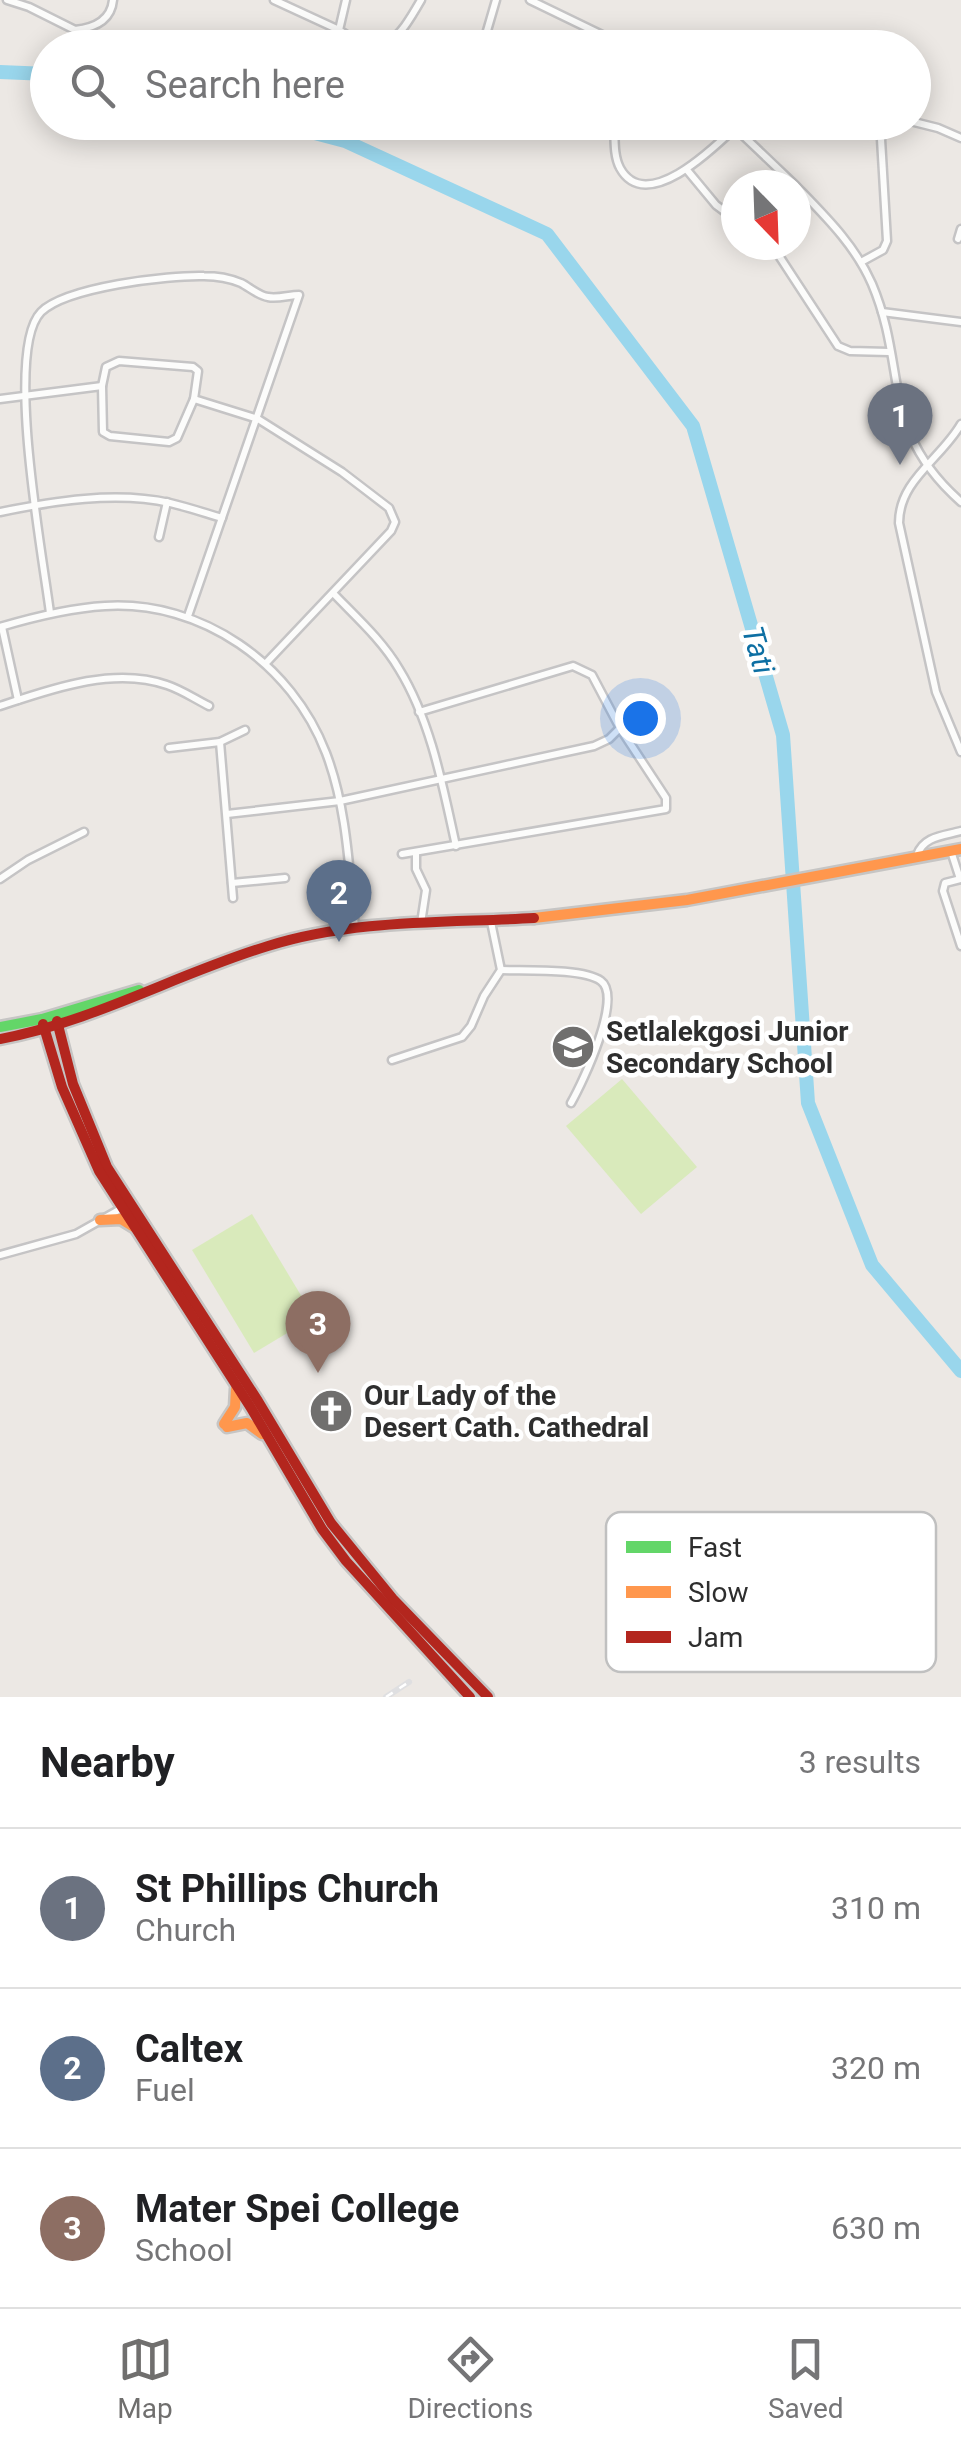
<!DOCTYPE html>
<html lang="en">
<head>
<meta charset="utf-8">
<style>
  :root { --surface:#fff; --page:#f2f2f2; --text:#202124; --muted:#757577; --line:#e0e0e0; --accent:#706f6e }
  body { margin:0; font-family:Roboto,sans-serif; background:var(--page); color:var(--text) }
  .compass { position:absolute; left:721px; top:170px; width:90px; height:90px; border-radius:50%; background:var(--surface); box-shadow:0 5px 25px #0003; rotate:157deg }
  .you { position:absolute; left:640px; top:718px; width:35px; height:35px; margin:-25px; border:8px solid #fff; border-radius:50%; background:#1a73e8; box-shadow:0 0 0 15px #1a73e833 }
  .badge { display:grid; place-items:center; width:65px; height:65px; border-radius:50%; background:var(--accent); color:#fff; font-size:32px; font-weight:700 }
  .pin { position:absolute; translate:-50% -82px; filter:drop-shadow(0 2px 5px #0008) }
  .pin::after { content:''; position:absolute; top:52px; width:35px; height:30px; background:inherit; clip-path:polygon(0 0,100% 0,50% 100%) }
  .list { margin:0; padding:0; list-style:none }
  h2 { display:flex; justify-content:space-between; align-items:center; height:130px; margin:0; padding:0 40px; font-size:42px }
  h2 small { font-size:32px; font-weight:400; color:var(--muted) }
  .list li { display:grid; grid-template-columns:65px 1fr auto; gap:30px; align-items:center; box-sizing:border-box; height:160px; padding:0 40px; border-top:2px solid var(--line) }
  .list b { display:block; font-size:38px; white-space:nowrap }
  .list p { margin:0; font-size:32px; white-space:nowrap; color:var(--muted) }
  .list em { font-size:32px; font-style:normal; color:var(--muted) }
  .icon { flex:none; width:55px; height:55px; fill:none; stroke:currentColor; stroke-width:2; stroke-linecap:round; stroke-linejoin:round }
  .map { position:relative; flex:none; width:961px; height:1697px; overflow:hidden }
  .search { position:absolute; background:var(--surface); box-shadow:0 5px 25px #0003; left:30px; right:30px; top:30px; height:110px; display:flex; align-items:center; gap:25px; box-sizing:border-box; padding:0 35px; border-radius:55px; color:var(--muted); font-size:38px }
  .sheet { height:610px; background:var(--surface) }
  nav { display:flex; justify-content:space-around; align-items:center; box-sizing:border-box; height:140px; border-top:2px solid var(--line); background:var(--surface); font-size:28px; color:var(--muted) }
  nav a { display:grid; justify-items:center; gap:5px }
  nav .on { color:var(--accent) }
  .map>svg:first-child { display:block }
  .pitch { fill:#d9eabb }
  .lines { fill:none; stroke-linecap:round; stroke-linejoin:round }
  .river { stroke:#99d6ec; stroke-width:14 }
  .street-casing { stroke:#c5c4c5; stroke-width:11 }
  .fast-casing { stroke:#c6c5c4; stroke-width:15 }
  .slow-casing { stroke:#c6c5c4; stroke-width:15 }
  .jam-casing { stroke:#c6c5c4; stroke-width:15 }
  .street { stroke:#fcfcfb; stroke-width:6 }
  .fast { stroke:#63d668; stroke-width:10 }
  .slow { stroke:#ff974d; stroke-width:10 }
  .jam { stroke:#b3261e; stroke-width:10 }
  .rail-casing { stroke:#dfdfe1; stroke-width:6 }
  .rail { stroke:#fff; stroke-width:2.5; stroke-dasharray:8; stroke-linecap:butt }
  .labels { text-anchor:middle; stroke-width:9; stroke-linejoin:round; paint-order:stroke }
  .poi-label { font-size:28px; font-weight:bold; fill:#2e2e2e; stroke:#fff; text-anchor:start }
  .water-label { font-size:30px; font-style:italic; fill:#0d6fa3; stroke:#fff }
  .key { fill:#fff; stroke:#c0c0c0; stroke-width:2.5 }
  .key-label { font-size:28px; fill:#2e2e2e }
</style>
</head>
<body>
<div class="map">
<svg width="961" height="1697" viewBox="0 0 961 1697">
  <rect width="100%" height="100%" fill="#ece8e4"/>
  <g class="pitch">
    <polygon points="622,1079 697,1167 641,1214 566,1126"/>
    <polygon points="252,1214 314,1317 254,1353 192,1250"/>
  </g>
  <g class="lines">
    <g class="river">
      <polyline points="0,72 48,74"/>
      <polyline points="273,122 345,141 547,234 693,426 783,735 808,1103 872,1265 961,1371"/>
    </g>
    <g class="street-casing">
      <g id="street">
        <path d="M7,0L29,7L75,30C94,28 111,21 113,0"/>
        <polyline points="274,0 339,30"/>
        <path d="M346,0L339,30C384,61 398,40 421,0"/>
        <polyline points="530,0 629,48"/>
        <polyline points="482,48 496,0"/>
        <path d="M614,122C615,137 613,155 620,168C647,217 719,143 741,122"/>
        <polyline points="729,122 795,185"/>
        <polyline points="914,122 938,128 961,138"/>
        <polyline points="687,170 716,205 736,220"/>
        <path d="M796,186C825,216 855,245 872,284C908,369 879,430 961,502"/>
        <polyline points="958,239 961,229"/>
        <polyline points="772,245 838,346 850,351 889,352"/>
        <polyline points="861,262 883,250 887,241 880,122"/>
        <polyline points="882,312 961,322"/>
        <polygon points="119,361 193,367 198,371 194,399 177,438 169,442 110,436 103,432 102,386 106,367"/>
        <polyline points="0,399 102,386"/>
        <polyline points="194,399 258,419 342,472 389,508 395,522 391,531 266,663"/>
        <path d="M961,424C941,459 899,480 899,523L936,692L961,752"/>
        <path d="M0,512C53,501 116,491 170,503C187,507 205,513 222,518"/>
        <polyline points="159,537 167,502"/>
        <path d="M333,593C356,617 382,640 399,669C431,721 443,787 456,846"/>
        <path d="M50,613C43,557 4,350 41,312C66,287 168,275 204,276C217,276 229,278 241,283C249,287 259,296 268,297C278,299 289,295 299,295L188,616"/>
        <path d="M0,627C34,617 69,608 105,606C202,600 292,664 326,753C347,808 349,869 355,927"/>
        <polyline points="2,627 18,700"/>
        <path d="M0,706C51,689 114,666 167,685C182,690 195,699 209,706"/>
        <polyline points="220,742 233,898"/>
        <polyline points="169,748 220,742 245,730"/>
        <polyline points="227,814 340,801 594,746 609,739 620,728 592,675 573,666 419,712"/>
        <polyline points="951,851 960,879"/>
        <polyline points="416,852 416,869 426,890 421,923"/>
        <polyline points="402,854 666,809 666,798 620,728"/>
        <path d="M917,855C924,836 943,836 961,831"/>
        <polyline points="0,879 28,860 84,832"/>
        <polyline points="961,879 945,883 943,891 961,946"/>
        <polyline points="232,883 285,878"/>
        <path d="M501,970C524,971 583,968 601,981C623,997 583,1082 571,1103"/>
        <polyline points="392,1060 462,1037 471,1026 484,996 501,970 491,922"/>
        <polyline points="0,1255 76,1234 124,1207"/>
      </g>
    </g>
    <g class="fast-casing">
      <polyline id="fast" points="0,1027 42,1019 139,990"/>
    </g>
    <g class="slow-casing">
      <g id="slow">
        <polyline points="534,918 687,900 961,849"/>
        <polyline points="100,1220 121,1219 134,1227"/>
        <polyline points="224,1424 235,1407 236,1389"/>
        <polyline points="227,1427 247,1423 262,1434"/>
      </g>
    </g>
    <g class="jam-casing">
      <g id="jam">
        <polyline points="57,1021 73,1084 107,1167 258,1401 331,1523 393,1599 488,1697"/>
        <polyline points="43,1024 62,1087 99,1171 251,1408 322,1529 346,1561 470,1697"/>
        <path d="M0,1039C95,1021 176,974 268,946C354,919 445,923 534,918"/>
      </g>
    </g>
    <use href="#street" class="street"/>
    <use href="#fast" class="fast"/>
    <use href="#slow" class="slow"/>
    <use href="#jam" class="jam"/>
    <g class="rail-casing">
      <polyline id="rail" points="386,1697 409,1682"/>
    </g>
    <use href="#rail" class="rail"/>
  </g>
  <defs>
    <g id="school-disc" transform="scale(2.25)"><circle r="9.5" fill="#706f6e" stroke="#fff"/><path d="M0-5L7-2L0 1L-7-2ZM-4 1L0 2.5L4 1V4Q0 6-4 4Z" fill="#fff"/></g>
    <g id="church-disc" transform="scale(2.25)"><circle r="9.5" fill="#706f6e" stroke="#fff"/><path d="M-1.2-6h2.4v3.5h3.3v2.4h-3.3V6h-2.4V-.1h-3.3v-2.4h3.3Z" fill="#fff"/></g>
  </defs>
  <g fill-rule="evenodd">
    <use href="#school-disc" x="573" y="1047"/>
    <use href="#church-disc" x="331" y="1411"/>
  </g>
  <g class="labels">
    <g class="poi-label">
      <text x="606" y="1041">Setlalekgosi Junior<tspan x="606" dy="32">Secondary School</tspan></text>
      <text x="364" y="1405">Our Lady of the<tspan x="364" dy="32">Desert Cath. Cathedral</tspan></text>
    </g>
    <g class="water-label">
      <text transform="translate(758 650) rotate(74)" y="10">Tati</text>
    </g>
  </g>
  <rect x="606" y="1512" width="330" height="160" rx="15" class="key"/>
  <rect x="626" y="1541" width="45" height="12" fill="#63d668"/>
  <rect x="626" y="1586" width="45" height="12" fill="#ff974d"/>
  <rect x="626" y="1631" width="45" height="12" fill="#b3261e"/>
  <g class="key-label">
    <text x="688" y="1557">Fast</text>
    <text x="688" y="1602">Slow</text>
    <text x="688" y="1647">Jam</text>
  </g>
</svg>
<svg class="compass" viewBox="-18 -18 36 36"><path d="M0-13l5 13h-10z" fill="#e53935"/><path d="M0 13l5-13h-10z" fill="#757577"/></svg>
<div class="you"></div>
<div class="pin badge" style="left:900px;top:465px;background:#6b7280">1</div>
<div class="pin badge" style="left:339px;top:942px;background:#5c6f8a">2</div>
<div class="pin badge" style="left:318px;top:1373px;background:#8d6e63">3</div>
<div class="search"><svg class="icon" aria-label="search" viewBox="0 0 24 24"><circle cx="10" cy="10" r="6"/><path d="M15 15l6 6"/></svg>Search here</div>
</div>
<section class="sheet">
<h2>Nearby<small>3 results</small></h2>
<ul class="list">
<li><span class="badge" style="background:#6b7280">1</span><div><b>St Phillips Church</b><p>Church</p></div><em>310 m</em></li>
<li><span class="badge" style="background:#5c6f8a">2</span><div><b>Caltex</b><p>Fuel</p></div><em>320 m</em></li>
<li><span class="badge" style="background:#8d6e63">3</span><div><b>Mater Spei College</b><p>School</p></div><em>630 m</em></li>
</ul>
</section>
<nav>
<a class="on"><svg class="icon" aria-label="map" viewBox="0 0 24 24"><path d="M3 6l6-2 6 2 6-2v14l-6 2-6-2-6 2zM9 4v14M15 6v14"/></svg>Map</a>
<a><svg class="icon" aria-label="directions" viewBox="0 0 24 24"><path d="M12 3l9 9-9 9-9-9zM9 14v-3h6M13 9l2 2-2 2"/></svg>Directions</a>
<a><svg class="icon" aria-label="saved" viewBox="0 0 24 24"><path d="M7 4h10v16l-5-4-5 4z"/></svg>Saved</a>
</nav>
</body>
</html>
